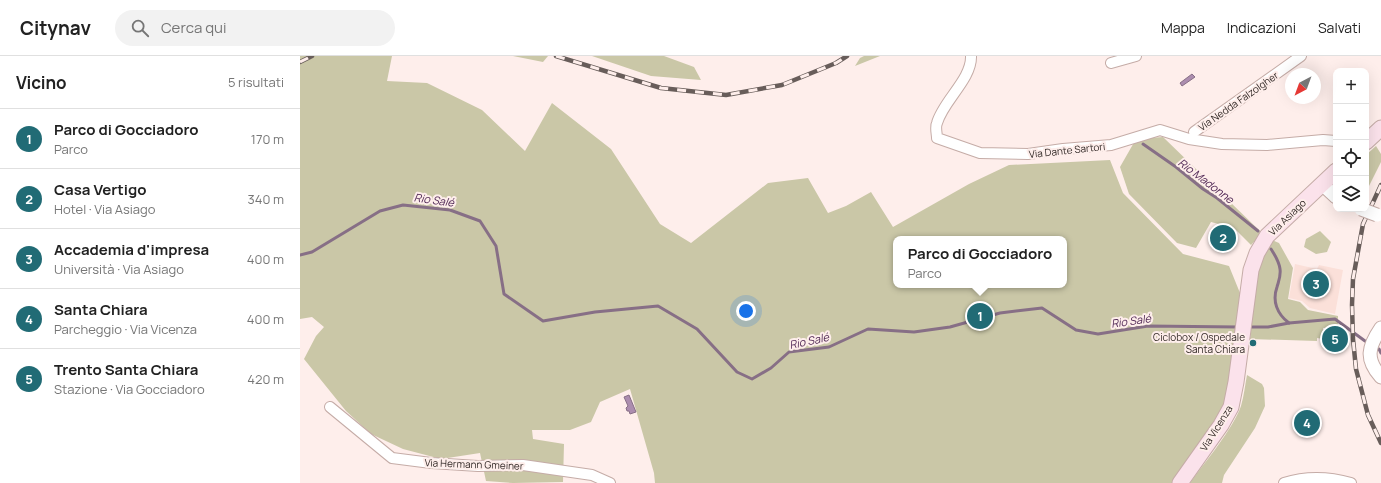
<!DOCTYPE html>
<html lang="it">
<head>
<meta charset="utf-8">
<style>
  :root { --surface:#fff; --page:#f2f2f2; --text:#222; --muted:#767676; --line:#e0e0e0; --accent:#216b75 }
  body { margin:0; font-family:Manrope,sans-serif; background:var(--page); color:var(--text) }
  .controls { position:absolute; right:12px; top:12px; display:grid; overflow:hidden; border-radius:8px; box-shadow:0 4px 16px #0002 }
  .controls button { width:36px; height:36px; display:grid; place-items:center; padding:0; border:0; border-bottom:1px solid var(--line); background:var(--surface); color:var(--text); font:20px sans-serif }
  .compass { position:absolute; left:985px; top:12px; width:36px; height:36px; border-radius:50%; background:var(--surface); box-shadow:0 4px 16px #0002; rotate:221deg }
  .you { position:absolute; left:446px; top:255px; width:14px; height:14px; margin:-10px; border:3px solid #fff; border-radius:50%; background:#1a73e8; box-shadow:0 0 0 6px #1a73e833 }
  .badge { display:grid; place-items:center; width:26px; height:26px; border-radius:50%; background:var(--accent); color:#fff; font-size:13px; font-weight:700 }
  .pin { position:absolute; translate:-50% -50%; border:2px solid #fff; box-shadow:0 1px 4px #0006 }
  .popup { position:absolute; left:593px; top:180px; width:174px; height:52px; box-sizing:border-box; display:grid; place-content:center; border-radius:8px; background:var(--surface); filter:drop-shadow(0 1px 3px #0005); font-size:13px; white-space:nowrap; color:var(--muted) }
  .popup b { font-size:15px; color:var(--text) }
  .popup::after { content:''; position:absolute; left:50%; top:100%; margin-left:-8px; border:8px solid transparent; border-top-color:var(--surface) }
  .list { margin:0; padding:0; list-style:none }
  h2 { display:flex; justify-content:space-between; align-items:center; height:52px; margin:0; padding:0 16px; font-size:17px }
  h2 small { font-size:13px; font-weight:400; color:var(--muted) }
  .list li { display:grid; grid-template-columns:26px 1fr auto; gap:12px; align-items:center; box-sizing:border-box; height:60px; padding:0 16px; border-top:1px solid var(--line) }
  .list b { display:block; font-size:15px; white-space:nowrap }
  .list p { margin:0; font-size:13px; white-space:nowrap; color:var(--muted) }
  .list em { font-size:13px; font-style:normal; color:var(--muted) }
  .icon { flex:none; width:22px; height:22px; fill:none; stroke:currentColor; stroke-width:2; stroke-linecap:round; stroke-linejoin:round }
  .map { position:relative; flex:none; width:1081px; height:427px; overflow:hidden }
  header { display:flex; align-items:center; gap:24px; box-sizing:border-box; height:56px; padding:0 20px; background:var(--surface); border-bottom:1px solid var(--line) }
  header strong { font-size:19px }
  nav { display:flex; gap:22px; margin-inline-start:auto; font-size:14px }
  .search { width:280px; height:36px; background:var(--page); display:flex; align-items:center; gap:10px; box-sizing:border-box; padding:0 14px; border-radius:22px; color:var(--muted); font-size:15px }
  main { display:flex }
  aside { flex:1; background:var(--surface) }
  .map>svg:first-child { display:block }
  .built { fill:#fbe0d9 }
  .green { fill:#cac7a7; fill-rule:evenodd }
  .water { fill:#ac8daf; stroke:#876f86 }
  .lines { fill:none; stroke-linecap:round; stroke-linejoin:round }
  .stream { stroke:#876f86; stroke-width:3 }
  .minor-casing { stroke:#c5aca7; stroke-width:12 }
  .tertiary-casing { stroke:#c5aca7; stroke-width:15 }
  .secondary-casing { stroke:#c5aca7; stroke-width:17 }
  .minor { stroke:#fff; stroke-width:10 }
  .tertiary { stroke:#fff; stroke-width:13 }
  .secondary { stroke:#fbe2eb; stroke-width:15 }
  .rail-casing { stroke:#685d5a; stroke-width:4.5 }
  .rail { stroke:#feeeeb; stroke-width:3; stroke-dasharray:9; stroke-linecap:butt }
  .tertiary-bridge-casing { stroke:#c5aca7; stroke-width:15; stroke-linecap:butt }
  .tertiary-bridge { stroke:#fff; stroke-width:13 }
  .poi-dot { fill:#216b75; stroke:#feeeeb; stroke-width:1.5 }
  .labels { text-anchor:middle; stroke-width:4; stroke-linejoin:round; paint-order:stroke }
  .street-label { font-size:10px; fill:#322926; stroke:#feeeeb }
  .poi-label { font-size:10px; fill:#322926; stroke:#feeeeb; text-anchor:end }
  .water-label { font-size:11px; font-style:italic; fill:#512956; stroke:#feeeeb }
</style>
</head>
<body>
<header>
<strong>Citynav</strong>
<div class="search"><svg class="icon" aria-label="search" viewBox="0 0 24 24"><circle cx="10" cy="10" r="6"/><path d="M15 15l6 6"/></svg>Cerca qui</div>
<nav><a>Mappa</a><a>Indicazioni</a><a>Salvati</a></nav>
</header>
<main>
<aside>
<h2>Vicino<small>5 risultati</small></h2>
<ul class="list">
<li><span class="badge">1</span><div><b>Parco di Gocciadoro</b><p>Parco</p></div><em>170 m</em></li>
<li><span class="badge">2</span><div><b>Casa Vertigo</b><p>Hotel · Via Asiago</p></div><em>340 m</em></li>
<li><span class="badge">3</span><div><b>Accademia d'impresa</b><p>Università · Via Asiago</p></div><em>400 m</em></li>
<li><span class="badge">4</span><div><b>Santa Chiara</b><p>Parcheggio · Via Vicenza</p></div><em>400 m</em></li>
<li><span class="badge">5</span><div><b>Trento Santa Chiara</b><p>Stazione · Via Gocciadoro</p></div><em>420 m</em></li>
</ul>
</aside>
<div class="map">
<svg width="1081" height="427" viewBox="0 0 1081 427">
  <rect width="100%" height="100%" fill="#feeeeb"/>
  <polygon class="built" points="995,208 1017,213 1019,209 1043,214 1035,258 1010,252 1002,245 989,242"/>
  <g class="green">
    <path d="M0,0H93H92L87,25L127,27L182,54L225,95L252,47L311,93L360,168L391,187L468,127L508,122L528,157L546,150L571,136L593,171L669,128L709,109L810,104L823,137L883,198L929,210L940,237L929,326L934,328L917,365L874,427H355L354,417L330,333L300,346L291,366L270,374H232L233,383L264,388L263,426L213,427L186,425L180,397L141,403L103,393L71,378L46,355L4,303L16,280L24,271L12,261L0,263ZM596,183H764V229H596Z"/>
    <polygon points="213,0 248,0 243,6"/>
    <polygon points="292,0 364,0 394,11 401,24 351,20"/>
    <polygon points="564,0 580,0 555,10 560,2"/>
    <polygon points="863,81 962,177 951,189 934,172 911,166 896,192 877,187 829,138 820,111 836,83"/>
    <polygon points="1076,90 1081,98 1081,106 1066,136 1066,99"/>
    <polygon points="1020,175 1031,186 1027,196 1016,198 1004,191 1006,183"/>
    <polygon points="972,184 979,187 993,212 988,243 1000,246 1008,254 1038,260 1038,271 1023,272 1023,283 1017,282 1017,285 950,283 958,214 964,197"/>
    <path d="M947,319L962,328L964,332L965,350L955,372L924,419L922,427H890C905,406 933,373 941,350C944,340 945,329 947,319Z"/>
  </g>
  <g class="water">
    <polygon points="892,18 895,21 882,30 880,27"/>
    <polygon points="329,339 336,356 330,358 329,355 327,355 326,352 328,350 324,341"/>
  </g>
  <g class="lines">
    <g class="stream">
      <polyline points="843,88 876,111 903,133 917,142 958,175"/>
      <path d="M971,193C975,199 979,205 980,213C981,220 979,224 977,231C972,245 977,258 989,267"/>
      <polyline points="0,199 12,196 80,155 103,149 150,154 180,165 196,190 204,238 243,265 295,256 358,250 397,273 437,316 452,323 471,312 489,296 529,291 568,273 614,276 650,271 700,257 742,252 776,274 798,278 848,270 938,271"/>
      <polyline points="948,271 968,271 989,267 1035,263 1065,285"/>
      <polyline points="1079,293 1081,297"/>
    </g>
    <g class="minor-casing">
      <g id="minor">
        <path d="M671,0C672,23 643,45 637,67C635,71 637,78 637,82L680,97L728,98L763,93L811,89L860,74L889,83L922,88L967,89L1023,84L1036,85"/>
        <polyline points="811,7 836,0"/>
        <polyline points="894,76 1001,0"/>
        <polyline points="30,351 92,402 131,407 178,410 223,409 292,419 310,427"/>
        <path d="M984,427C1006,420 1030,421 1051,427"/>
      </g>
    </g>
    <g class="tertiary-casing">
      <g id="tertiary">
        <polyline points="1022,128 1036,141"/>
        <path d="M1081,272C1068,291 1065,303 1081,321"/>
      </g>
    </g>
    <g class="secondary-casing">
      <g id="secondary">
        <polyline points="1066,86 1081,72"/>
        <polyline points="880,427 921,369 931,351 936,326 951,214 957,197 967,180 1036,115"/>
      </g>
    </g>
    <use href="#minor" class="minor"/>
    <use href="#tertiary" class="tertiary"/>
    <use href="#secondary" class="secondary"/>
    <g class="rail-casing">
      <g id="rail">
        <polyline points="256,0 361,32 426,39 482,29 536,7 547,0"/>
        <polyline points="0,6 12,0"/>
        <polyline points="1081,129 1063,168 1053,223 1052,249 1053,283 1056,313 1068,359 1081,387"/>
      </g>
    </g>
    <use href="#rail" class="rail"/>
    <g class="tertiary-bridge-casing">
      <polyline id="tertiary-bridge" points="1061,153 1077,159"/>
    </g>
    <use href="#tertiary-bridge" class="tertiary-bridge"/>
  </g>
  <circle class="poi-dot" cx="953" cy="287" r="4"/>
  <g class="labels">
    <g class="street-label">
      <text transform="translate(938 45) rotate(-35)" y="4">Via Nedda Falzolgher</text>
      <text transform="translate(767 94) rotate(-6)" y="4">Via Dante Sartori</text>
      <text transform="translate(987 161) rotate(-44)" y="4">Via Asiago</text>
      <text transform="translate(916 372) rotate(-58)" y="4">Via Vicenza</text>
      <text transform="translate(174 408) rotate(2)" y="4">Via Hermann Gmeiner</text>
    </g>
    <g class="poi-label">
      <text x="945" y="285">Ciclobox / Ospedale<tspan x="945" dy="12">Santa Chiara</tspan></text>
    </g>
    <g class="water-label">
      <text transform="translate(906 125) rotate(37)" y="4">Rio Madonne</text>
      <text transform="translate(134 144) rotate(8)" y="4">Rio Salé</text>
      <text transform="translate(831 265) rotate(-8)" y="4">Rio Salé</text>
      <text transform="translate(509 285) rotate(-12)" y="4">Rio Salé</text>
    </g>
  </g>
</svg>
<div class="controls">
<button>+</button>
<button>−</button>
<button><svg class="icon" aria-label="locate" viewBox="0 0 24 24"><circle cx="12" cy="12" r="6"/><path d="M12 2v4M12 18v4M2 12h4M18 12h4"/></svg></button>
<button><svg class="icon" aria-label="layers" viewBox="0 0 24 24"><path d="M12 4l9 5-9 5-9-5zM3 14l9 5 9-5"/></svg></button>
</div>
<svg class="compass" viewBox="-18 -18 36 36"><path d="M0-13l5 13h-10z" fill="#e53935"/><path d="M0 13l5-13h-10z" fill="#767676"/></svg>
<div class="you"></div>
<div class="pin badge" style="left:680px;top:260px">1</div>
<div class="popup"><b>Parco di Gocciadoro</b>Parco</div>
<div class="pin badge" style="left:923px;top:182px">2</div>
<div class="pin badge" style="left:1016px;top:228px">3</div>
<div class="pin badge" style="left:1007px;top:367px">4</div>
<div class="pin badge" style="left:1035px;top:283px">5</div>
</div>
</main>
</body>
</html>
